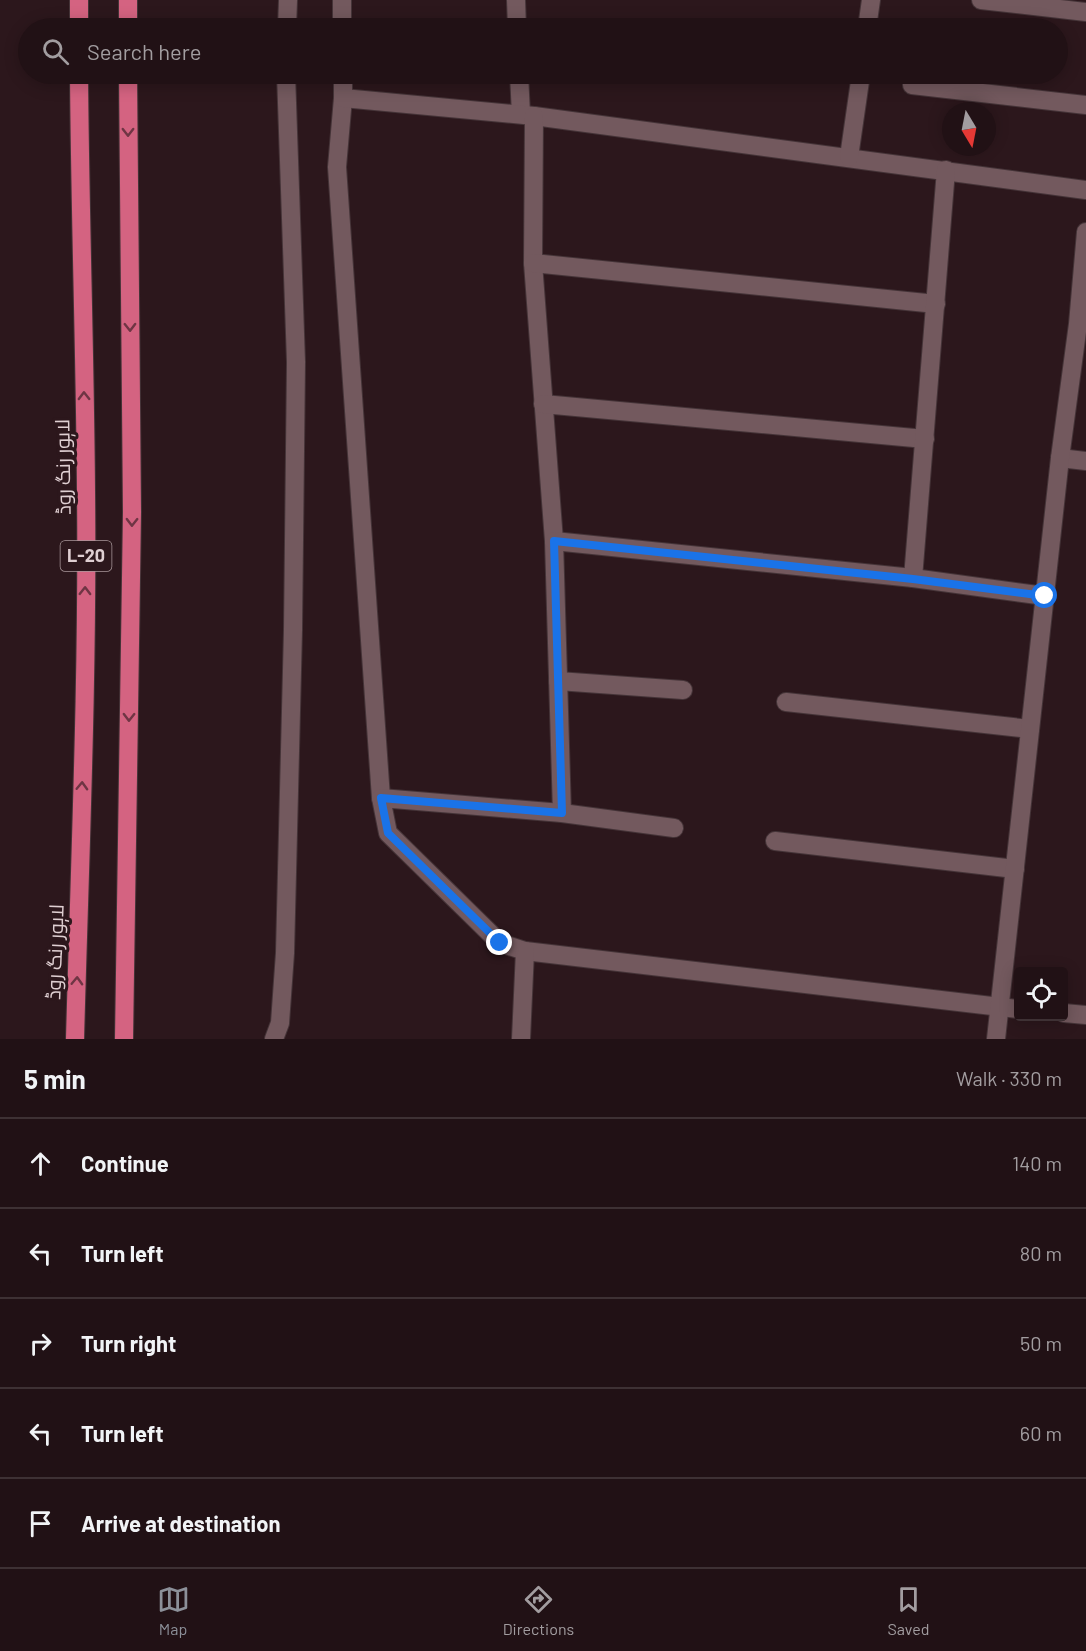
<!DOCTYPE html>
<html lang="en">
<head>
<meta charset="utf-8">
<style>
  :root { --surface:#211115; --page:#291a1e; --text:#f1f3f6; --muted:#a29da0; --line:#3e3134; --accent:#8c9099 }
  body { margin:0; font-family:Barlow,Cairo,sans-serif; background:var(--page); color:var(--text) }
  .controls { position:absolute; right:18px; bottom:18px; display:grid; overflow:hidden; border-radius:6px; box-shadow:0 3px 15px #0003 }
  .controls button { width:54px; height:54px; display:grid; place-items:center; padding:0; border:0; border-bottom:2px solid var(--line); background:var(--surface); color:var(--text); font:30px sans-serif }
  .compass { position:absolute; left:942px; top:102px; width:54px; height:54px; border-radius:50%; background:var(--surface); box-shadow:0 3px 15px #0003; rotate:170deg }
  .stop { position:absolute; width:18px; height:18px; margin:-14px; border:4px solid #1a73e8; border-radius:50%; background:#fff }
  .stop.end { background:#1a73e8; border-color:#fff; box-shadow:0 2px 6px #0008 }
  .list { margin:0; padding:0; list-style:none }
  h2 { display:flex; justify-content:space-between; align-items:center; height:78px; margin:0; padding:0 24px; font-size:26px }
  h2 small { font-size:20px; font-weight:400; color:var(--muted) }
  .list li { display:grid; grid-template-columns:39px 1fr auto; gap:18px; align-items:center; box-sizing:border-box; height:90px; padding:0 24px; border-top:2px solid var(--line) }
  .list b { display:block; font-size:22px; white-space:nowrap }
  .list em { font-size:20px; font-style:normal; color:var(--muted) }
  .icon { flex:none; width:33px; height:33px; fill:none; stroke:currentColor; stroke-width:2; stroke-linecap:round; stroke-linejoin:round }
  .map { position:relative; flex:none; width:1086px; height:1039px; overflow:hidden }
  .search { position:absolute; background:var(--surface); box-shadow:0 3px 15px #0003; left:18px; right:18px; top:18px; height:66px; display:flex; align-items:center; gap:15px; box-sizing:border-box; padding:0 21px; border-radius:33px; color:var(--muted); font-size:22px }
  .sheet { height:528px; background:var(--surface) }
  nav { display:flex; justify-content:space-around; align-items:center; box-sizing:border-box; height:84px; border-top:2px solid var(--line); background:var(--surface); font-size:16px; color:var(--muted) }
  nav a { display:grid; justify-items:center; gap:3px }
  nav .on { color:var(--accent) }
  .map>svg:first-child { display:block }
  .lines { fill:none; stroke-linecap:round; stroke-linejoin:round }
  .minor-casing { stroke:#453438; stroke-width:20 }
  .secondary-casing { stroke:#453438; stroke-width:20 }
  .motorway-casing { stroke:#453438; stroke-width:20 }
  .minor { stroke:#73595e; stroke-width:18 }
  .secondary { stroke:#73595e; stroke-width:18 }
  .motorway { stroke:#d46381; stroke-width:18 }
  .oneway { stroke:#6f3544 }
  .route { stroke:#1a73e8; stroke-width:8 }
  .labels { text-anchor:middle; stroke-width:6; stroke-linejoin:round; paint-order:stroke }
  .shield { fill:#2c171c; stroke:#a9989b; stroke-width:1.5 }
  .shield-label { font-size:18px; font-weight:bold; fill:#dfcfd2 }
  .street-label { font-size:20px; fill:#dfcfd2; stroke:#2c171c }
</style>
</head>
<body>
<div class="map">
<svg width="1086" height="1039" viewBox="0 0 1086 1039">
  <rect width="100%" height="100%" fill="#2c171c"/>
  <g class="lines">
    <g class="minor-casing">
      <g id="minor">
        <polyline points="342,0 342,28"/>
        <polyline points="516,0 517,28"/>
        <polyline points="981,0 1086,12"/>
        <polyline points="867,28 871,0"/>
        <polyline points="343,74 343,98 337,167 381,798 388,833 500,943 525,951 1018,1009"/>
        <polyline points="519,74 521,114"/>
        <polyline points="912,85 1086,105"/>
        <polyline points="343,98 534,116 1086,190"/>
        <polyline points="534,116 533,263 554,541 562,813"/>
        <polyline points="849,157 861,74"/>
        <polyline points="533,263 936,304"/>
        <polyline points="543,404 925,439"/>
        <polyline points="1060,458 1086,461"/>
        <polyline points="554,541 913,578 1045,596"/>
        <polyline points="913,578 946,170"/>
        <polyline points="558,681 683,690"/>
        <polyline points="786,702 1030,729"/>
        <polyline points="381,798 562,813 674,828"/>
        <polyline points="775,841 1015,869"/>
        <polyline points="1064,1013 1086,1015"/>
        <polyline points="521,1039 525,951"/>
        <polyline points="996,1039 1060,458 1078,324 1086,232"/>
      </g>
    </g>
    <g class="secondary-casing">
      <g id="secondary">
        <polyline points="287,28 288,0"/>
        <polyline points="274,1039 280,1023 285,953 293,630 296,362 286,74"/>
      </g>
    </g>
    <g class="motorway-casing">
      <g id="motorway">
        <polyline points="128,0 128,28"/>
        <polyline points="79,28 79,0"/>
        <path d="M75,1039C80,856 88,673 86,491C85,352 80,213 79,74"/>
        <polyline points="124,1039 132,512 128,74"/>
      </g>
    </g>
    <use href="#minor" class="minor"/>
    <use href="#secondary" class="secondary"/>
    <use href="#motorway" class="motorway"/>
  </g>
  <defs><path id="oneway-chevron" d="M-2-3.5L2.5 0L-2 3.5" fill="none" stroke-width="1.6" stroke-linecap="round" stroke-linejoin="round" transform="scale(1.5)"/></defs>
  <g class="oneway">
    <use href="#oneway-chevron" transform="translate(128 132) rotate(90)"/>
    <use href="#oneway-chevron" transform="translate(130 327) rotate(89)"/>
    <use href="#oneway-chevron" transform="translate(84 396) rotate(-91)"/>
    <use href="#oneway-chevron" transform="translate(132 522) rotate(91)"/>
    <use href="#oneway-chevron" transform="translate(85 591) rotate(-89)"/>
    <use href="#oneway-chevron" transform="translate(129 717) rotate(91)"/>
    <use href="#oneway-chevron" transform="translate(82 786) rotate(-88)"/>
    <use href="#oneway-chevron" transform="translate(77 981) rotate(-88)"/>
  </g>
  <g class="lines">
    <polyline class="route" points="500,943 388,833 381,798 562,813 554,541 913,579 1045,596"/>
  </g>
  <g class="labels">
    <rect class="shield" x="60.5" y="541" width="51" height="30" rx="4.5"/>
    <g class="shield-label">
      <text x="86" y="562">L-20</text>
    </g>
    <g class="street-label">
      <text transform="translate(63 467) rotate(-91)" y="7">لاہور رنگ روڈ</text>
      <text transform="translate(55 952) rotate(-88)" y="7">لاہور رنگ روڈ</text>
    </g>
  </g>
</svg>
<div class="controls">
<button><svg class="icon" aria-label="locate" viewBox="0 0 24 24"><circle cx="12" cy="12" r="6"/><path d="M12 2v4M12 18v4M2 12h4M18 12h4"/></svg></button>
</div>
<svg class="compass" viewBox="-18 -18 36 36"><path d="M0-13l5 13h-10z" fill="#e53935"/><path d="M0 13l5-13h-10z" fill="#a29da0"/></svg>
<div class="stop" style="left:1045px;top:596px"></div>
<div class="stop end" style="left:500px;top:943px"></div>
<div class="search"><svg class="icon" aria-label="search" viewBox="0 0 24 24"><circle cx="10" cy="10" r="6"/><path d="M15 15l6 6"/></svg>Search here</div>
</div>
<section class="sheet">
<h2>5 min<small>Walk · 330 m</small></h2>
<ul class="list">
<li><svg class="icon" aria-label="ahead" viewBox="0 0 24 24"><path d="M12 20V5M6 11l6-6 6 6"/></svg><div><b>Continue</b></div><em>140 m</em></li>
<li><svg class="icon" aria-label="left" viewBox="0 0 24 24"><path d="M17 20v-9H6M10 6l-5 5 5 5"/></svg><div><b>Turn left</b></div><em>80 m</em></li>
<li><svg class="icon" aria-label="right" viewBox="0 0 24 24"><path d="M7 20v-9h11M14 6l5 5-5 5"/></svg><div><b>Turn right</b></div><em>50 m</em></li>
<li><svg class="icon" aria-label="left" viewBox="0 0 24 24"><path d="M17 20v-9H6M10 6l-5 5 5 5"/></svg><div><b>Turn left</b></div><em>60 m</em></li>
<li><svg class="icon" aria-label="arrive" viewBox="0 0 24 24"><path d="M6 21V4h12l-3 4 3 4H6"/></svg><div><b>Arrive at destination</b></div></li>
</ul>
</section>
<nav>
<a class="on"><svg class="icon" aria-label="map" viewBox="0 0 24 24"><path d="M3 6l6-2 6 2 6-2v14l-6 2-6-2-6 2zM9 4v14M15 6v14"/></svg>Map</a>
<a><svg class="icon" aria-label="directions" viewBox="0 0 24 24"><path d="M12 3l9 9-9 9-9-9zM9 14v-3h6M13 9l2 2-2 2"/></svg>Directions</a>
<a><svg class="icon" aria-label="saved" viewBox="0 0 24 24"><path d="M7 4h10v16l-5-4-5 4z"/></svg>Saved</a>
</nav>
</body>
</html>
